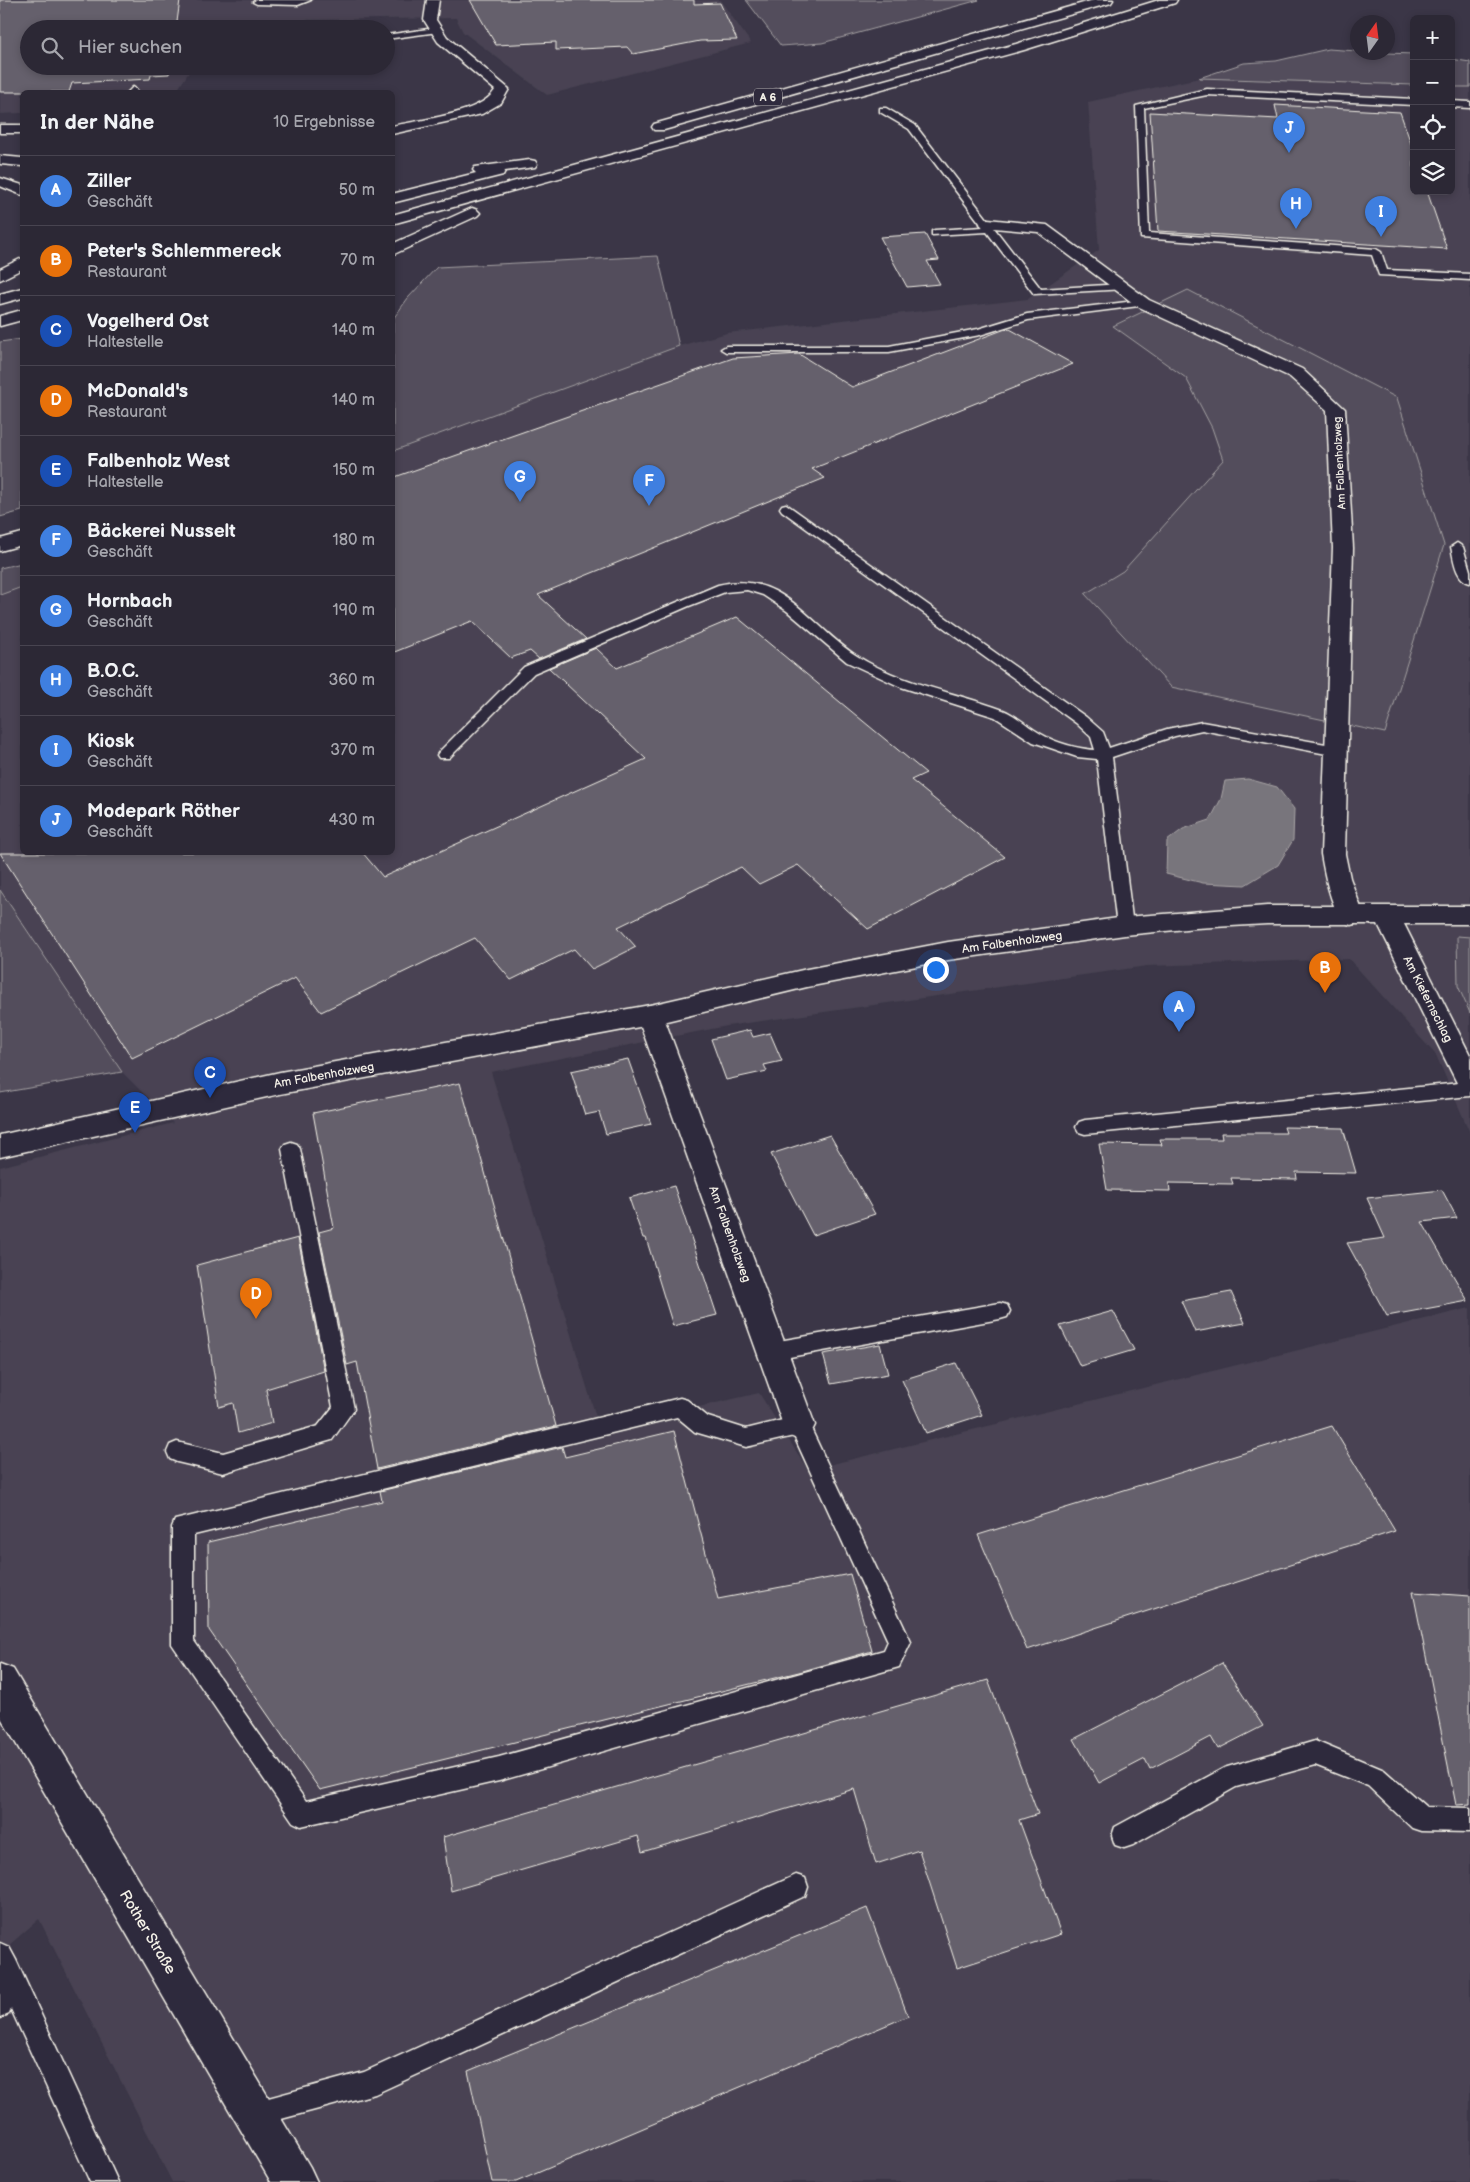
<!DOCTYPE html>
<html lang="de">
<head>
<meta charset="utf-8">
<style>
  :root { --surface:#2c2835; --page:#34303d; --text:#f1f3f6; --muted:#a6a6ad; --line:#484450; --accent:#bca0f2 }
  body { margin:0; font-family:"Balsamiq Sans",sans-serif; background:var(--page); color:var(--text) }
  .controls { position:absolute; right:15px; top:15px; display:grid; overflow:hidden; border-radius:8px; box-shadow:0 2px 8px #0003 }
  .controls button { width:45px; height:45px; display:grid; place-items:center; padding:0; border:0; border-bottom:1px solid var(--line); background:var(--surface); color:var(--text); font:25px sans-serif }
  .compass { position:absolute; left:1350px; top:15px; width:45px; height:45px; border-radius:50%; background:var(--surface); box-shadow:0 2px 8px #0003; rotate:14deg }
  .you { position:absolute; left:935px; top:969px; width:18px; height:18px; margin:-12px; border:4px solid #fff; border-radius:50%; background:#1a73e8; box-shadow:0 0 0 8px #1a73e833 }
  .badge { display:grid; place-items:center; width:32px; height:32px; border-radius:50%; background:var(--accent); color:#fff; font-size:16px; font-weight:700 }
  .pin { position:absolute; translate:-50% -41px; filter:drop-shadow(0 1px 2px #0008) }
  .pin::after { content:''; position:absolute; top:26px; width:18px; height:15px; background:inherit; clip-path:polygon(0 0,100% 0,50% 100%) }
  .list { margin:0; padding:0; list-style:none }
  h2 { display:flex; justify-content:space-between; align-items:center; height:65px; margin:0; padding:0 20px; font-size:21px }
  h2 small { font-size:16px; font-weight:400; color:var(--muted) }
  .list li { display:grid; grid-template-columns:32px 1fr auto; gap:15px; align-items:center; box-sizing:border-box; height:70px; padding:0 20px; border-top:1px solid var(--line) }
  .list b { display:block; font-size:19px; white-space:nowrap }
  .list p { margin:0; font-size:16px; white-space:nowrap; color:var(--muted) }
  .list em { font-size:16px; font-style:normal; color:var(--muted) }
  .icon { flex:none; width:28px; height:28px; fill:none; stroke:currentColor; stroke-width:2; stroke-linecap:round; stroke-linejoin:round }
  .map { position:relative; flex:none; width:1470px; height:2182px; overflow:hidden }
  .search { position:absolute; background:var(--surface); box-shadow:0 2px 8px #0003; left:20px; top:20px; width:375px; height:55px; display:flex; align-items:center; gap:12px; box-sizing:border-box; padding:0 18px; border-radius:28px; color:var(--muted); font-size:19px }
  .panel { position:absolute; background:var(--surface); box-shadow:0 2px 8px #0003; left:20px; top:90px; width:375px; height:765px; border-radius:8px }
  .map>svg:first-child { display:block }
  .built { fill:#484352 }
  .green { fill:#534e5c; stroke:#a4a0a2 }
  .water { fill:#78747b; stroke:#aaa6a7 }
  .building { fill:#65616c; stroke:#f4f1e8 }
  .lines { fill:none; stroke-linecap:round; stroke-linejoin:round }
  .lane-casing { stroke:#f4f1e8; stroke-width:3 }
  .street-casing { stroke:#f4f1e8; stroke-width:3 }
  .secondary-casing { stroke:#f4f1e8; stroke-width:3 }
  .highway-casing { stroke:#f4f1e8; stroke-width:3 }
  .lane { fill:#2f2a3d; fill-rule:evenodd }
  .street { fill:#2f2a3d; fill-rule:evenodd }
  .secondary { fill:#2f2a3d; fill-rule:evenodd }
  .highway { fill:#2f2a3d; fill-rule:evenodd }
  .labels { text-anchor:middle; stroke-width:4.5; stroke-linejoin:round; paint-order:stroke }
  .shield { fill:#2f2a3d; stroke:#b9b5b5; stroke-width:1 }
  .shield-label { font-size:11px; font-weight:bold; fill:#f4f1e8 }
  .far-street-label { font-size:11px; fill:#f4f1e8; stroke:#2f2a3d }
  .street-label { font-size:12px; fill:#f4f1e8; stroke:#2f2a3d }
  .near-street-label { font-size:15px; fill:#f4f1e8; stroke:#2f2a3d }
</style>
</head>
<body>
<div class="map">
<svg width="1470" height="2182" viewBox="0 0 1470 2182">
  <rect width="100%" height="100%" fill="#3b3647"/>
  <filter id="ink" filterUnits="userSpaceOnUse"><feTurbulence type="fractalNoise" baseFrequency=".02" numOctaves="2"/><feDisplacementMap in="SourceGraphic" scale="10" xChannelSelector="R" yChannelSelector="G"/><feConvolveMatrix kernelMatrix="1 2 1 2 8 2 1 2 1" color-interpolation-filters="sRGB"/></filter>
  <g filter="url(#ink)">
    <g class="built">
      <polygon points="0,0 720,0 751,43 547,95 463,32 456,18 224,21 219,29 29,29 29,66 193,66 176,92 22,92 22,113 0,114"/>
      <polygon points="1199,78 1414,85 1414,191 1451,191 1451,87 1470,87 1470,1133 1436,1055 1349,959 1147,966 727,1026 491,1072 600,1430 759,1393 808,1470 1470,1308 1470,2182 172,2182 39,1919 0,1953 0,1167 173,1123 122,1072 0,890 0,595 22,587 22,852 392,852 393,451 679,346 727,333 1028,299 1099,250 1088,102"/>
    </g>
    <g class="green">
      <polygon points="746,0 979,0 822,43 781,46"/>
      <polygon points="1328,49 1357,51 1358,52 1414,54 1414,85 1199,78 1244,63 1276,61"/>
      <polygon points="1451,59 1470,62 1470,87 1451,87"/>
      <polygon points="658,256 679,346 393,451 393,319 408,298 437,267"/>
      <polygon points="1188,290 1397,398 1444,545 1385,733 1171,687 1085,594 1123,571 1223,460 1212,428 1186,378 1113,326"/>
      <polygon points="22,339 22,511 0,517 0,342"/>
      <polygon points="22,563 22,587 0,595 0,568"/>
      <polygon points="0,890 122,1072 0,1093"/>
      <polygon points="1457,936 1470,937 1470,1013 1458,986"/>
    </g>
    <polygon class="water" points="1248,779 1277,787 1294,809 1293,840 1278,865 1245,885 1203,883 1166,874 1167,841 1183,829 1210,820 1221,799 1225,781"/>
    <g class="building">
      <polygon points="0,0 180,0 176,29 29,29 29,66 170,66 169,74 151,75 150,79 72,83 69,92 0,92"/>
      <polygon points="470,0 694,0 694,4 720,3 737,40 700,41 633,54 627,47 556,50 556,42 496,45"/>
      <polygon points="1275,105 1400,112 1414,152 1414,191 1427,191 1447,249 1158,231 1150,112 1278,119"/>
      <polygon points="925,234 939,260 927,261 940,284 907,287 880,237"/>
      <polygon points="1008,328 1073,364 812,469 825,478 538,595 586,639 539,659 530,651 511,658 472,621 392,653 392,478 733,358 799,354 852,387"/>
      <polygon points="737,617 926,773 911,780 1005,857 868,929 798,865 759,884 741,867 618,927 636,947 592,969 574,949 511,980 475,938 321,1012 295,978 132,1058 0,853 362,852 383,877 646,759 549,668 596,648 617,668"/>
      <polygon points="750,1030 753,1037 770,1033 782,1061 764,1065 767,1071 726,1080 711,1039"/>
      <polygon points="628,1059 651,1124 606,1134 599,1112 585,1115 571,1071"/>
      <polygon points="460,1083 556,1426 377,1469 357,1362 347,1365 319,1232 334,1228 313,1113"/>
      <polygon points="1284,1127 1343,1128 1356,1173 1296,1172 1297,1179 1231,1178 1233,1184 1169,1183 1170,1191 1107,1190 1099,1144 1162,1145 1160,1139 1222,1139 1221,1133 1286,1133"/>
      <polygon points="830,1135 875,1214 813,1235 771,1154"/>
      <polygon points="674,1186 717,1315 673,1326 646,1238 643,1238 629,1198"/>
      <polygon points="1442,1190 1457,1218 1422,1222 1468,1301 1387,1316 1347,1243 1385,1238 1367,1198"/>
      <polygon points="298,1238 324,1371 266,1389 272,1423 238,1433 233,1403 219,1407 197,1265"/>
      <polygon points="1231,1292 1245,1323 1195,1332 1181,1301"/>
      <polygon points="1113,1311 1134,1350 1080,1366 1060,1326"/>
      <polygon points="880,1344 888,1374 831,1384 823,1354"/>
      <polygon points="956,1363 982,1415 926,1433 902,1380"/>
      <polygon points="1332,1426 1395,1531 1027,1650 978,1535"/>
      <polygon points="674,1431 718,1599 850,1574 872,1651 803,1671 320,1790 209,1630 208,1542 382,1501 380,1491 562,1447 565,1457"/>
      <polygon points="1413,1592 1470,1596 1470,1804 1456,1805"/>
      <polygon points="1222,1663 1263,1726 1218,1749 1211,1737 1150,1769 1145,1759 1099,1783 1074,1739"/>
      <polygon points="988,1680 1038,1814 1019,1820 1061,1934 957,1968 919,1850 876,1864 854,1789 642,1852 638,1836 451,1891 443,1837"/>
      <polygon points="867,1908 908,2016 516,2182 492,2182 468,2071"/>
    </g>
    <g class="lines">
      <g class="lane-casing">
        <g id="lane">
          <polygon points="256,0 311,0 298,5 257,4 253,2"/>
          <polygon points="435,28 439,30 438,32 386,39 386,35"/>
          <polygon points="133,87 137,90 136,92 128,92"/>
          <polygon points="1207,89 1414,99 1414,105 1207,95 1144,108 1149,233 1376,249 1381,252 1387,270 1470,274 1470,280 1379,275 1372,255 1141,238 1136,106"/>
          <polygon points="1451,101 1470,102 1470,108 1451,107"/>
          <polygon points="880,108 886,108 915,125 1041,289 1122,284 1126,285 1126,289 1034,294 987,232 932,235 932,231 935,230 983,227 909,129 880,112"/>
          <polygon points="1143,300 1147,301 1147,305 1028,320 980,335 889,352 726,352 721,349 726,346 889,346 978,329 1027,314"/>
          <path d="M786,504L1086,717L1103,732L1109,748L1167,729L1202,722L1337,746L1344,751L1337,756L1202,730L1175,736L1112,757L1133,926L1131,930H1119L1117,926L1097,759L1077,757L1033,742L995,717L901,687L847,662L787,611L763,595L747,590L725,592L689,606L534,673L449,758H439L437,755L439,752L524,667L718,585C782,569 811,627 857,656C901,684 955,692 1003,710C1016,715 1028,727 1041,734C1056,743 1078,749 1095,750L1091,737L1076,723L782,511L780,508L782,505Z"/>
          <path d="M1457,543L1463,547L1470,571V583C1455,579 1454,559 1451,547Z"/>
          <polygon points="1470,1082 1470,1096 1085,1134 1079,1132 1076,1127 1079,1122 1085,1120"/>
          <polygon points="291,1142 297,1144 300,1149 354,1409 332,1440 325,1442 223,1473 177,1462 170,1459 167,1452 170,1445 177,1442 223,1453 318,1426 333,1407 282,1149 285,1144"/>
          <polygon points="1000,1303 1007,1305 1010,1311 1007,1317 1000,1319 773,1360 766,1357 763,1351 766,1345 773,1342"/>
          <path d="M680,1398L687,1400L708,1417L746,1429L799,1416L806,1418L911,1642L899,1667L499,1781L301,1826L293,1822L172,1644V1527L175,1520ZM677,1417L695,1432L746,1447L794,1436L888,1641L884,1650L499,1757L306,1801L194,1641V1535Z"/>
          <polygon points="1315,1741 1384,1770 1426,1807 1470,1808 1470,1832 1421,1831 1412,1828 1368,1786 1315,1765 1236,1787 1133,1845 1124,1848 1115,1845 1112,1836 1115,1827 1224,1768"/>
          <polygon points="796,1875 805,1878 808,1887 805,1896 375,2094 255,2126 246,2122 242,2113 246,2104 364,2072"/>
          <polygon points="0,1943 9,1947 16,1960 118,2182 90,2182 11,2009 9,2014 0,2018"/>
        </g>
      </g>
      <g class="street-casing">
        <g id="street">
          <path d="M427,0H439L436,20L447,37L509,89L501,103L482,114L392,134V126C419,120 481,114 495,90L438,42L424,20Z"/>
          <rect x="0" y="125" width="22" height="8"/>
          <path d="M988,219L1047,225L1149,300L1302,369L1345,409L1353,548L1345,854L1350,878L1364,916L1360,922L1351,925L1342,922C1330,902 1325,877 1321,854L1333,548L1327,410L1290,377L1137,306L1038,232L983,227L980,224L983,221Z"/>
          <polygon points="1387,907 1396,910 1400,916 1470,1055 1470,1093 1460,1089 1374,916 1378,910"/>
          <polygon points="650,1005 659,1008 663,1015 815,1425 810,1435 799,1440 788,1435 783,1425 637,1015 641,1008"/>
        </g>
      </g>
      <g class="secondary-casing">
        <g id="secondary">
          <polygon points="1267,906 1470,906 1470,924 1267,924 1196,928 1125,935 948,960 807,987 650,1025 280,1094 0,1157 0,1135 280,1072 650,1005 807,969 948,942 1125,917"/>
          <polygon points="0,1664 13,1669 310,2167 317,2182 271,2182 0,1716"/>
        </g>
      </g>
      <g class="highway-casing">
        <g id="highway">
          <polygon points="1094,0 1113,0 1111,3 664,130 654,130 652,127 654,124"/>
          <polygon points="1159,0 1177,0 1175,3 1024,50 392,224 392,215 1016,44"/>
          <polygon points="0,156 22,158 22,166 0,164"/>
          <polygon points="530,160 535,161 537,164 535,167 505,171 503,175 392,203 392,194 476,173 473,170 475,167"/>
          <polygon points="0,178 22,185 22,195 0,186"/>
          <polygon points="472,208 477,210 480,213 477,216 392,255 392,244"/>
          <polygon points="22,258 22,269 0,280 0,269"/>
          <polygon points="22,288 22,298 0,304 0,294"/>
          <polygon points="22,310 22,320 0,326 0,316"/>
          <polygon points="22,533 22,545 0,551 0,539"/>
        </g>
      </g>
      <use href="#lane" class="lane"/>
      <use href="#street" class="street"/>
      <use href="#secondary" class="secondary"/>
      <use href="#highway" class="highway"/>
    </g>
  </g>
  <g class="labels">
    <rect class="shield" x="754" y="88.5" width="28" height="17" rx="4"/>
    <g class="shield-label">
      <text x="768" y="101">A 6</text>
    </g>
    <g class="far-street-label">
      <text transform="translate(1339 463) rotate(-93)" y="4">Am Falbenholzweg</text>
    </g>
    <g class="street-label">
      <text transform="translate(1012 942) rotate(-8)" y="4">Am Falbenholzweg</text>
      <text transform="translate(1428 999) rotate(63)" y="4">Am Kiefernschlag</text>
      <text transform="translate(324 1075) rotate(-10)" y="4">Am Falbenholzweg</text>
      <text transform="translate(730 1234) rotate(70)" y="4">Am Falbenholzweg</text>
    </g>
    <g class="near-street-label">
      <text transform="translate(148 1932) rotate(59)" y="5">Rother Straße</text>
    </g>
  </g>
</svg>
<div class="controls">
<button>+</button>
<button>−</button>
<button><svg class="icon" aria-label="locate" viewBox="0 0 24 24"><circle cx="12" cy="12" r="6"/><path d="M12 2v4M12 18v4M2 12h4M18 12h4"/></svg></button>
<button><svg class="icon" aria-label="layers" viewBox="0 0 24 24"><path d="M12 4l9 5-9 5-9-5zM3 14l9 5 9-5"/></svg></button>
</div>
<svg class="compass" viewBox="-18 -18 36 36"><path d="M0-13l5 13h-10z" fill="#e53935"/><path d="M0 13l5-13h-10z" fill="#a6a6ad"/></svg>
<div class="you"></div>
<div class="pin badge" style="left:1179px;top:1032px;background:#3f7fe0">A</div>
<div class="pin badge" style="left:1325px;top:993px;background:#e8710a">B</div>
<div class="pin badge" style="left:210px;top:1098px;background:#1a4fb4">C</div>
<div class="pin badge" style="left:256px;top:1319px;background:#e8710a">D</div>
<div class="pin badge" style="left:135px;top:1133px;background:#1a4fb4">E</div>
<div class="pin badge" style="left:649px;top:506px;background:#3f7fe0">F</div>
<div class="pin badge" style="left:520px;top:502px;background:#3f7fe0">G</div>
<div class="pin badge" style="left:1296px;top:229px;background:#3f7fe0">H</div>
<div class="pin badge" style="left:1381px;top:237px;background:#3f7fe0">I</div>
<div class="pin badge" style="left:1289px;top:153px;background:#3f7fe0">J</div>
<div class="search"><svg class="icon" aria-label="search" viewBox="0 0 24 24"><circle cx="10" cy="10" r="6"/><path d="M15 15l6 6"/></svg>Hier suchen</div>
<section class="panel">
<h2>In der Nähe<small>10 Ergebnisse</small></h2>
<ul class="list">
<li><span class="badge" style="background:#3f7fe0">A</span><div><b>Ziller</b><p>Geschäft</p></div><em>50 m</em></li>
<li><span class="badge" style="background:#e8710a">B</span><div><b>Peter's Schlemmereck</b><p>Restaurant</p></div><em>70 m</em></li>
<li><span class="badge" style="background:#1a4fb4">C</span><div><b>Vogelherd Ost</b><p>Haltestelle</p></div><em>140 m</em></li>
<li><span class="badge" style="background:#e8710a">D</span><div><b>McDonald's</b><p>Restaurant</p></div><em>140 m</em></li>
<li><span class="badge" style="background:#1a4fb4">E</span><div><b>Falbenholz West</b><p>Haltestelle</p></div><em>150 m</em></li>
<li><span class="badge" style="background:#3f7fe0">F</span><div><b>Bäckerei Nusselt</b><p>Geschäft</p></div><em>180 m</em></li>
<li><span class="badge" style="background:#3f7fe0">G</span><div><b>Hornbach</b><p>Geschäft</p></div><em>190 m</em></li>
<li><span class="badge" style="background:#3f7fe0">H</span><div><b>B.O.C.</b><p>Geschäft</p></div><em>360 m</em></li>
<li><span class="badge" style="background:#3f7fe0">I</span><div><b>Kiosk</b><p>Geschäft</p></div><em>370 m</em></li>
<li><span class="badge" style="background:#3f7fe0">J</span><div><b>Modepark Röther</b><p>Geschäft</p></div><em>430 m</em></li>
</ul>
</section>
</div>
</body>
</html>
